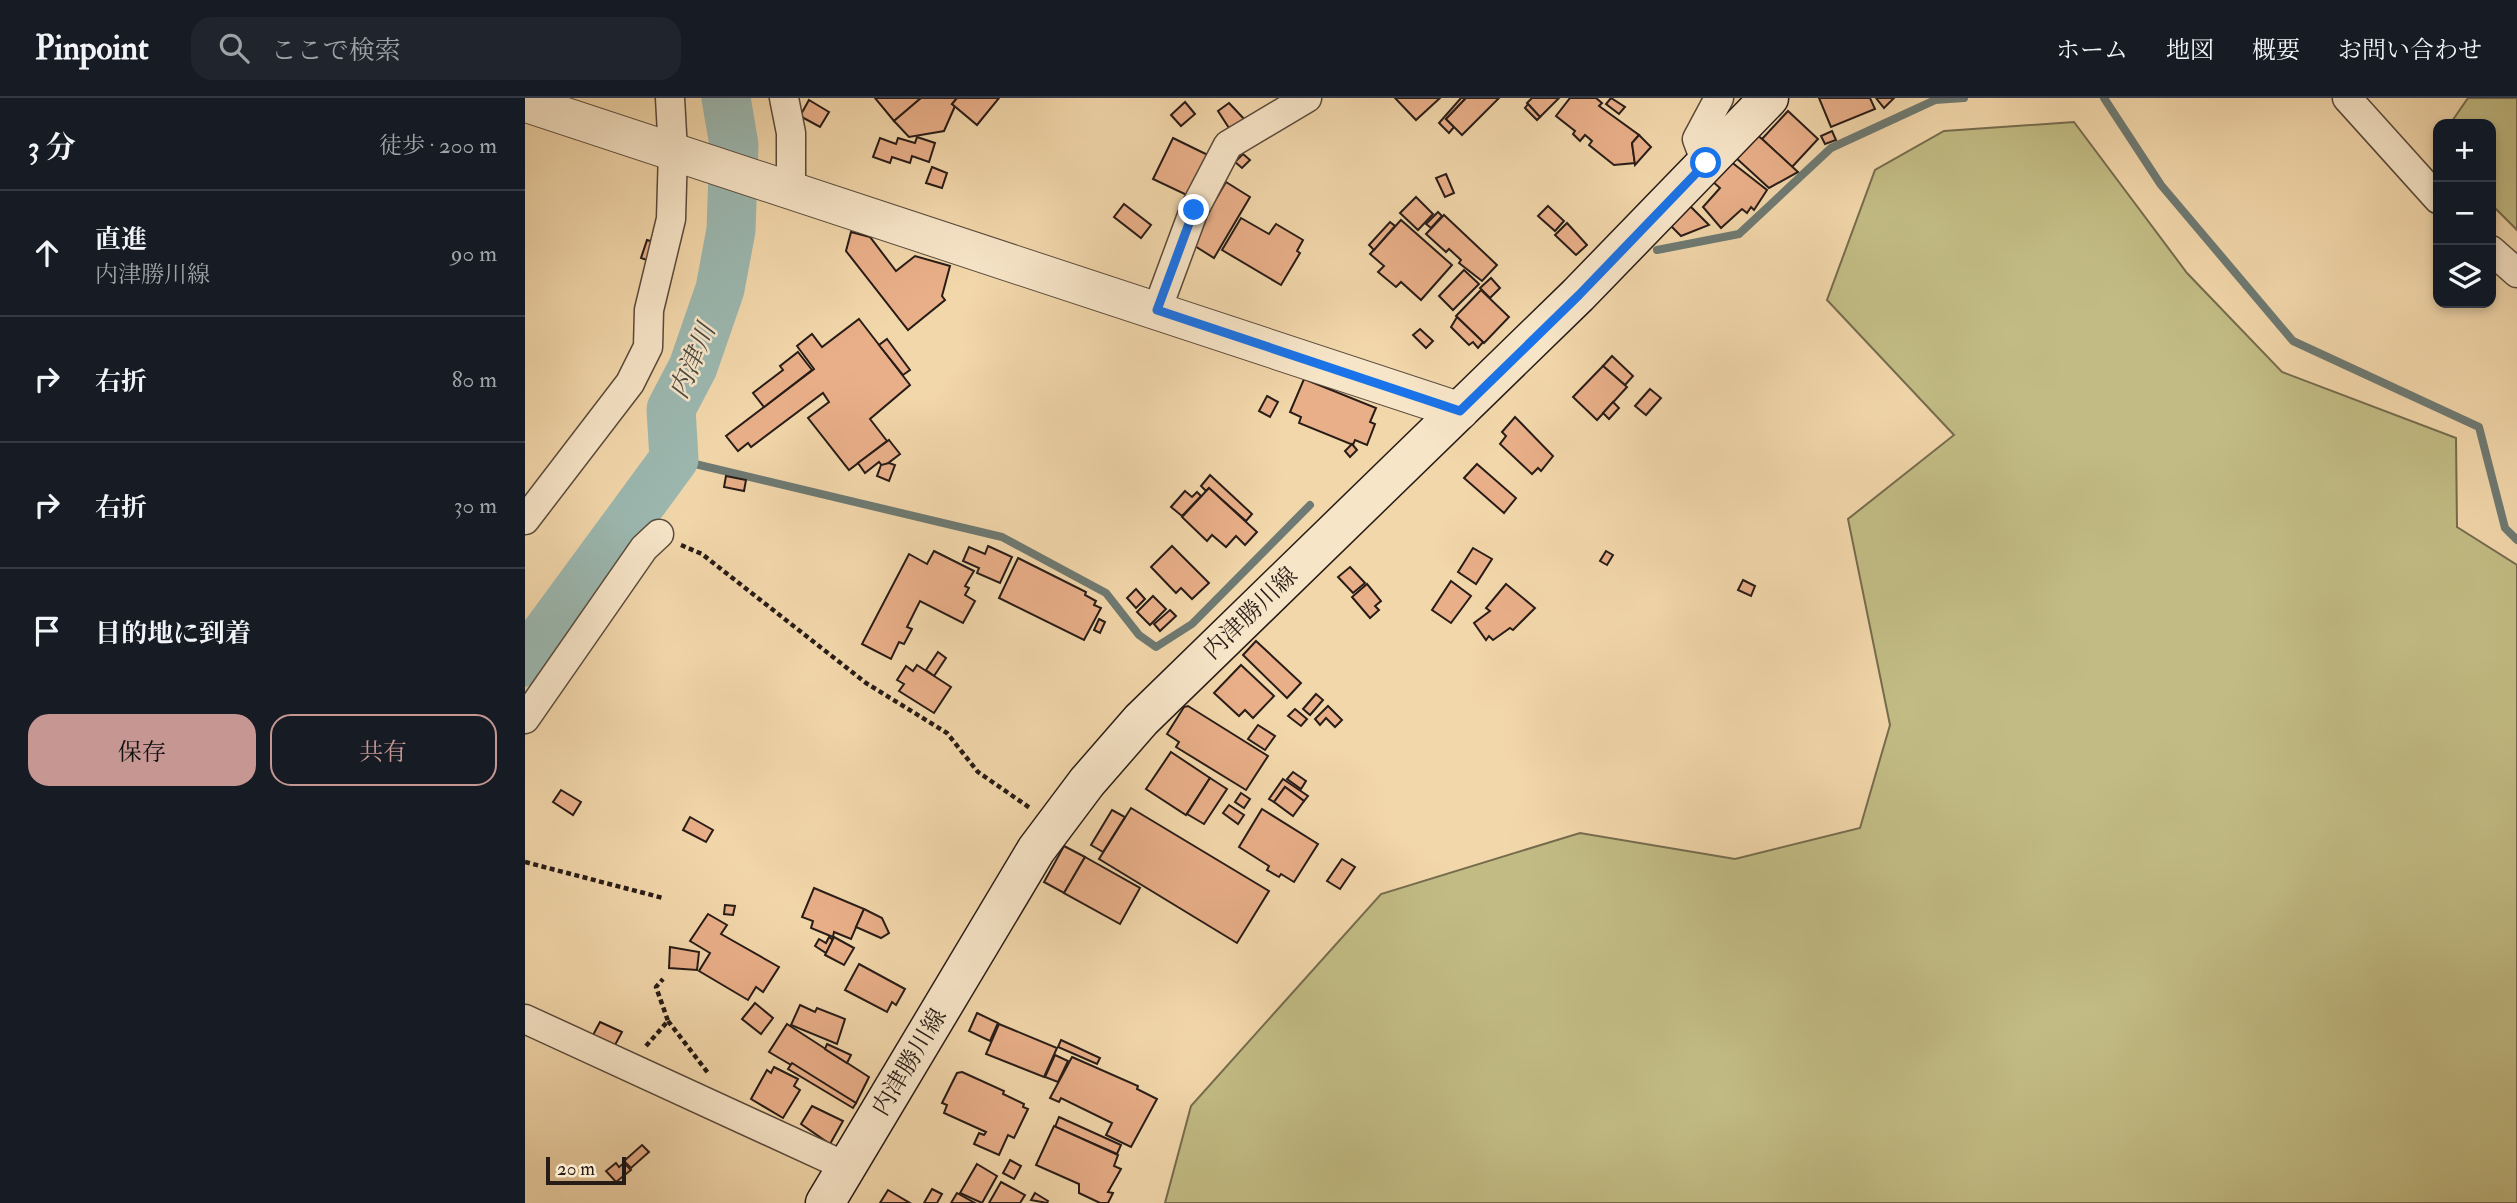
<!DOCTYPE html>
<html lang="ja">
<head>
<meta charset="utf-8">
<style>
  :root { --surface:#171b24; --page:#20242c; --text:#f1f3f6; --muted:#9ea1a6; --line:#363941; --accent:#c59692 }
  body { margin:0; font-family:"IM FELL Double Pica","Noto Serif JP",serif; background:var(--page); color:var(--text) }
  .controls { position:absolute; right:21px; top:21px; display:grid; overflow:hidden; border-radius:14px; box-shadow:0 4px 10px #0003 }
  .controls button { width:63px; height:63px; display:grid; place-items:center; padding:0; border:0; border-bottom:2px solid var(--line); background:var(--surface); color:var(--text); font:35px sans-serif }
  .scale { position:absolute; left:21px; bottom:18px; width:80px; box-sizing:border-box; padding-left:7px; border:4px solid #281c17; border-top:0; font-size:19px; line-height:24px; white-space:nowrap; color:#281c17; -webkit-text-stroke:5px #f7e5c8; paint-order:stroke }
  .stop { position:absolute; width:21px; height:21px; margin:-16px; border:5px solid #1a73e8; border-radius:50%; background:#fff }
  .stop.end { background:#1a73e8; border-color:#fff; box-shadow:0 2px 7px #0008 }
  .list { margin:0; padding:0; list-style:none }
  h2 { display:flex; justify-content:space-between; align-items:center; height:91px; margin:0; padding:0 28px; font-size:30px }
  h2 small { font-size:23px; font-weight:400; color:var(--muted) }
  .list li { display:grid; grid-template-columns:46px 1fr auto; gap:21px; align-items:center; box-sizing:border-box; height:126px; padding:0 28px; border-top:2px solid var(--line) }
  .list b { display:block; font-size:26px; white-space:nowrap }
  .list p { margin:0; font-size:23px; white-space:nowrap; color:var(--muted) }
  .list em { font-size:23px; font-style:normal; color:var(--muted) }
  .actions { display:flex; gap:14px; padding:21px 28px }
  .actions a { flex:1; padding:16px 0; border:2px solid var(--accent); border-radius:21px; text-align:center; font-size:24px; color:var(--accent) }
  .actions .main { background:var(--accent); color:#111 }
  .icon { flex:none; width:38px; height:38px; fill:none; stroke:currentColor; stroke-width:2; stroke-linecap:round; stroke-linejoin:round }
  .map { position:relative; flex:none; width:1992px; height:1105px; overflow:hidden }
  header { display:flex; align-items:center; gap:42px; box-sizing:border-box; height:98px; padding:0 35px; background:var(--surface); border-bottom:2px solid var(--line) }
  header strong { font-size:33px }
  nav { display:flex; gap:38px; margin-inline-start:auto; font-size:24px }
  .search { width:490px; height:63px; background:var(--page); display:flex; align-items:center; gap:18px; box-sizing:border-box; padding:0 24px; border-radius:21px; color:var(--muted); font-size:26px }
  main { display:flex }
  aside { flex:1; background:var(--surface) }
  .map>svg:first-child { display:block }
  .green { fill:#c2bc84; stroke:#756c4e; stroke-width:2 }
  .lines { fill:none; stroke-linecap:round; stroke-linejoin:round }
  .stream { stroke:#6e7a73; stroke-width:8 }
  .river { stroke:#9cb8b0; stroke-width:49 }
  .building { fill:#e9af89; stroke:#281c17; stroke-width:2 }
  .minor-casing { stroke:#5a4b3c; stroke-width:31 }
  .tertiary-casing { stroke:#5a4b3c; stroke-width:39 }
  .secondary-casing { stroke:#281c17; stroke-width:41 }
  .path { stroke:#281c17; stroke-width:4.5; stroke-dasharray:5 3.5; stroke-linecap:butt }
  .minor { stroke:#f7e5c8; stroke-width:28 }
  .tertiary { stroke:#f7e5c8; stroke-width:37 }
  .secondary { stroke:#f7e5c8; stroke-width:38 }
  .route { stroke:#1a73e8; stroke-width:9 }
  .labels { text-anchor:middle; stroke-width:5; stroke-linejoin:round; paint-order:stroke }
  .street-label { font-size:24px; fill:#281c17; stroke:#f7e5c8 }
  .water-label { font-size:26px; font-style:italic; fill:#4b4b45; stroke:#f7e5c8 }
</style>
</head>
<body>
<header>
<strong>Pinpoint</strong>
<div class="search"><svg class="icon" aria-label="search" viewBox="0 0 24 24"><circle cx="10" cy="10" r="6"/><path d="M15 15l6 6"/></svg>ここで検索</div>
<nav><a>ホーム</a><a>地図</a><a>概要</a><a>お問い合わせ</a></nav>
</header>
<main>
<aside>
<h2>3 分<small>徒歩 · 200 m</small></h2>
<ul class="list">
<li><svg class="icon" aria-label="ahead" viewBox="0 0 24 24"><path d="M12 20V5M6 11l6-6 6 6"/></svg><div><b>直進</b><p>内津勝川線</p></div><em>90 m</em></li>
<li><svg class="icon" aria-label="right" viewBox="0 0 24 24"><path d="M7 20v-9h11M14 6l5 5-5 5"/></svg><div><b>右折</b></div><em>80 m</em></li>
<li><svg class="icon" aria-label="right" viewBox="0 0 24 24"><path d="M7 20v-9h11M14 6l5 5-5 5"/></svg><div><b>右折</b></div><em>30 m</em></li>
<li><svg class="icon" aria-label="arrive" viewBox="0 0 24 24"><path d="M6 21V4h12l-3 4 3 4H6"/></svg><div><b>目的地に到着</b></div></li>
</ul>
<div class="actions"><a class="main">保存</a><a>共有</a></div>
</aside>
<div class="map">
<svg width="1992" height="1105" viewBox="0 0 1992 1105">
  <rect width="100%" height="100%" fill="#f2d7ab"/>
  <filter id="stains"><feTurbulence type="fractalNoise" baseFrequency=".00286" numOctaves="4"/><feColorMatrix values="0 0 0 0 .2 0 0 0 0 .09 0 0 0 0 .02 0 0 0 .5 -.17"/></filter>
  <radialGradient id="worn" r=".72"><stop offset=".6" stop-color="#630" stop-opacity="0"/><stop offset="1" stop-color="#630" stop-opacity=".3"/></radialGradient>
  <g class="green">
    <polygon points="1943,0 1992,0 1992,132 1966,106 1966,26 1925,26"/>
    <polygon points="1549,24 1662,175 1757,274 1931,340 1932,429 1992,467 1992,1105 640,1105 666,1008 856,796 1055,735 1210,761 1335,730 1365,627 1323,421 1429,337 1302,202 1350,72 1419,33"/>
  </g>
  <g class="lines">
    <g class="stream">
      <polyline points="1579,0 1636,87 1768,243 1954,329 1980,430 1992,442"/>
      <polyline points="1132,152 1214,136 1306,50 1410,2 1439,0"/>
      <polyline points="149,361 477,439 581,495 614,537 631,549 667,526 785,407"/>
    </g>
    <polyline class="river" points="0,564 149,361 146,311 168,269 195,191 206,132 209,47 201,0"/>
  </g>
  <g class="building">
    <polygon points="350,0 396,0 369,23"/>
    <polygon points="396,0 432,0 427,6 430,8 419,33 384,39 369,23"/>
    <polygon points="432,0 474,0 452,27 427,6"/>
    <polygon points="870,0 915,0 891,22"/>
    <polygon points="936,0 941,0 921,21 929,29 924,35 914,25"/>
    <polygon points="941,0 974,0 937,37 921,21"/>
    <polygon points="1007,0 1034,0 1015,19 1002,5"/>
    <polygon points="1045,0 1071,0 1077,5 1074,8 1114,37 1107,45 1110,65 1089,67 1064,47 1067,43 1060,37 1055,43 1048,36 1050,33 1031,18"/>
    <polygon points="1086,0 1100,9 1094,16 1081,6"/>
    <polygon points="1294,0 1345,0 1350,11 1306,29"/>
    <polygon points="1351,0 1369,0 1359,10"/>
    <polygon points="284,2 304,14 295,29 275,18"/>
    <polygon points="660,4 670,16 656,28 646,17"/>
    <polygon points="704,5 721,23 704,30 693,13"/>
    <polygon points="1003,6 1015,19 1012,22 1000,10"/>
    <polygon points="1263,13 1293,41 1267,69 1237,41"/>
    <polygon points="1307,33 1311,42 1300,46 1296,38"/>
    <polygon points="1231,36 1237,41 1273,74 1244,90 1210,59"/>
    <polygon points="1114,37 1126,49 1110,67 1107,45"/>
    <polygon points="392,39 410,45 404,64 387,58 385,65 367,59 365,65 348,59 355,40 371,46 373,40 390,45"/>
    <polygon points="648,40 689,60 668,100 628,81"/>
    <polygon points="718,56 725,62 717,70 710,64"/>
    <polygon points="1205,63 1242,92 1229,112 1226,109 1222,115 1217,111 1196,130 1178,109 1195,90 1187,83"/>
    <polygon points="407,69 422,75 417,90 401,85"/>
    <polygon points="921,76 929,95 920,99 911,80"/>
    <polygon points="701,84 725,99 689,160 665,145"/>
    <polygon points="891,99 908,116 893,132 875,115"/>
    <polygon points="599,106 626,127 616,140 589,119"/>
    <polygon points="1023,108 1039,123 1030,133 1013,118"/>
    <polygon points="1165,108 1184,127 1156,138 1145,127"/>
    <polygon points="913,114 917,118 906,130 901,126"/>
    <polygon points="919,117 972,167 957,183 934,165 936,162 924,151 921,154 901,136"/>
    <polygon points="716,120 744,136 751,126 778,142 772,153 775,155 756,187 697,152"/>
    <polygon points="876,122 927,167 896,202 876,184 871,189 853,174 859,168 845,156"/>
    <polygon points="865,124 870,128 849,152 844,147"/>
    <polygon points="1042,125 1062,147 1051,157 1030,137"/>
    <polygon points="326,134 345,139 371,173 390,158 425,168 417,198 420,202 383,232 321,153"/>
    <polygon points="122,142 129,144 124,163 116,160"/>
    <polygon points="939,172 954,186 928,212 914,198"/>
    <polygon points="966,180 975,190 965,200 955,190"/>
    <polygon points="956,192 984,219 959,245 931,218"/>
    <polygon points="932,219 958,244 953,250 948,244 944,247 926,229"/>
    <polygon points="334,221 385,287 345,321 362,343 324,372 283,320 304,304 298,295 226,349 223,345 213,353 201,338 289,271 272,248 287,236 297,249"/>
    <polygon points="895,231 908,243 901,250 888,237"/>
    <polygon points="362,241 385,272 378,277 354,247"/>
    <polygon points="273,254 287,272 239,309 228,295 258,272 255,268"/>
    <polygon points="1087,258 1108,278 1100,287 1078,268"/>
    <polygon points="1078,268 1102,289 1072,322 1048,299"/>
    <polygon points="779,281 851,310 845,324 850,326 842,347 830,342 828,347 774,325 776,319 765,314"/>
    <polygon points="1125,291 1136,300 1121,317 1110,308"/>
    <polygon points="742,298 753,304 745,319 734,313"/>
    <polygon points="1088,304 1094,310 1084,321 1078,315"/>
    <polygon points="990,319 1028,358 1016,373 1013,370 1007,376 975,346 981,338 977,334"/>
    <polygon points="364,342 375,356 358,369 354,364 340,375 333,365"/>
    <polygon points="827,346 832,352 825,359 820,353"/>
    <polygon points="364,365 370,367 364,383 352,378 356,367"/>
    <polygon points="952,366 991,400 979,415 939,380"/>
    <polygon points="685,377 727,416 721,423 684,390 681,393 676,388"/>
    <polygon points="201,378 221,382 219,393 199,389"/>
    <polygon points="684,390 732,434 720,447 711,438 701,449 687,437 682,443 657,419"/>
    <polygon points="660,393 667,399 672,394 676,398 657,418 646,409"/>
    <polygon points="463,448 487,459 475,485 452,475 454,470 438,463 444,449 460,456"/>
    <polygon points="647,448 684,485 667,501 656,490 651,495 626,469"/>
    <polygon points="948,450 967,461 951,486 933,474"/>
    <polygon points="409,453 449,473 440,488 444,490 440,497 450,503 438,525 395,503 382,529 387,531 379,546 374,544 366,561 337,546 384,456 402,466"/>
    <polygon points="1081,453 1088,457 1082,467 1075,463"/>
    <polygon points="493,460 561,494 560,497 571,503 569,507 576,510 559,542 474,500"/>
    <polygon points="825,469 840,485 828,495 813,479"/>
    <polygon points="1218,482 1230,488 1226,498 1213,492"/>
    <polygon points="926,483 946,498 926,525 907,512"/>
    <polygon points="842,486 856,503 850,508 854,512 845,520 827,499"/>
    <polygon points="981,486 1010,510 988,532 985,530 968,542 964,538 961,542 949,525 965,513 961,510"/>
    <polygon points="611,491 620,501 611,510 602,500"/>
    <polygon points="628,498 641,511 625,527 612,514"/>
    <polygon points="645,512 651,518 635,533 629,526"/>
    <polygon points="574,521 580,524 575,535 569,532"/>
    <polygon points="731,543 776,585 762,600 718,557"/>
    <polygon points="413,554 421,560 409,578 401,572"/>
    <polygon points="392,567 426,589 409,615 374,593 379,586 372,582 381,568 388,573"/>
    <polygon points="716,567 749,598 728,620 720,612 714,618 689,595"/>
    <polygon points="791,596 798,602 785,617 778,611"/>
    <polygon points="663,608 743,658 721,692 651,649 654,644 642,636 659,609"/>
    <polygon points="803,608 817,622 810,629 801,620 795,627 790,621"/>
    <polygon points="770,611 782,621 776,628 763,618"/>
    <polygon points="733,627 750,638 740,652 723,641"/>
    <polygon points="646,654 685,680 661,717 621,691"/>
    <polygon points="768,674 781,683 776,691 762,681"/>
    <polygon points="685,680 702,691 679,726 662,716"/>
    <polygon points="758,681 783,698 779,703 760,689 749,704 744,701"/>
    <polygon points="760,689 779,703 768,718 749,704"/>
    <polygon points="36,692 56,704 48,717 28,704"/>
    <polygon points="716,695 725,701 719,710 710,704"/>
    <polygon points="704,707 719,717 713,726 698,715"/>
    <polygon points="606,710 744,793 712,845 574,761"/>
    <polygon points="737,711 793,746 769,784 756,776 754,779 742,772 744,768 714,749"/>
    <polygon points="587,712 600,719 578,754 566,747"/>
    <polygon points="165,719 188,732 181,744 158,732"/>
    <polygon points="539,748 560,759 539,795 519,784"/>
    <polygon points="560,759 615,790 595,826 539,795"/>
    <polygon points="817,761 830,769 815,791 802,783"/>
    <polygon points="289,790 339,811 326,841 309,834 308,839 286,830 288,823 277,819"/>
    <polygon points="200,807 210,808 208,817 199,816"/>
    <polygon points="339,811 357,820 364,835 356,840 331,829"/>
    <polygon points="183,816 202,827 196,836 254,869 238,894 231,889 223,902 174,873 185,855 165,843"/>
    <polygon points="304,839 308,842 301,855 290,848 294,841 301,845"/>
    <polygon points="309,839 329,850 319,867 300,857"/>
    <polygon points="145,849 174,854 172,872 144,870"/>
    <polygon points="334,866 380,891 371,907 367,904 362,914 320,892"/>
    <polygon points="230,905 248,920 236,936 217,921"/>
    <polygon points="275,907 290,914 292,910 320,921 312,946 266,927"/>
    <polygon points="452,915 473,925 465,943 444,933"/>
    <polygon points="75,924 97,934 90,947 68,937"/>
    <polygon points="262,926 344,979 331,1005 244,954"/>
    <polygon points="474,926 532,950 519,979 461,956"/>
    <polygon points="536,942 575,960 572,966 533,949"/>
    <polygon points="302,946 326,957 322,965 300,951"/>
    <polygon points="530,957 543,963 533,984 520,979"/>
    <polygon points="547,959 613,988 612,991 632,1001 606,1049 581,1037 587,1025 536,1000 534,1004 525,1000"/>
    <polygon points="267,965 331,1005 328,1010 263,971"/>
    <polygon points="249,969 273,981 269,988 275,992 258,1020 226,1001 242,972 246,975"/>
    <polygon points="437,974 479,993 478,996 499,1006 498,1009 503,1011 489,1040 483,1037 474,1057 449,1046 454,1035 459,1037 461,1034 419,1015 422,1007 417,1005 432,975"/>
    <polygon points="287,1008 318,1023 305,1046 276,1026"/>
    <polygon points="534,1019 596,1047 592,1056 530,1029"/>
    <polygon points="529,1028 593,1057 589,1068 596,1071 583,1094 588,1095 583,1105 575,1105 554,1095 554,1086 511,1067"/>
    <polygon points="117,1047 124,1054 106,1070 99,1063"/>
    <polygon points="485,1062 496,1068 489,1081 478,1075"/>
    <polygon points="91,1065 94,1069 99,1065 106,1072 91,1084 81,1073"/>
    <polygon points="452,1066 472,1078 457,1105 435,1095"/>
    <polygon points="476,1084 500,1097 495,1105 464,1105"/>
    <polygon points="407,1091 417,1096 412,1105 399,1105"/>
    <polygon points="363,1092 385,1105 355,1105"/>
    <polygon points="432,1095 450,1105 426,1105"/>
    <polygon points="510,1095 523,1103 522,1105 506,1102"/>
  </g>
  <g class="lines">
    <g class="minor-casing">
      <g id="minor">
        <polyline points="259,0 266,35 266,91"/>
        <polyline points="1822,0 1913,101"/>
        <polyline points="1181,65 1172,41 1194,0"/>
        <polyline points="1966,152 1992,175"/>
        <polyline points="632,212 669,112 703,47 782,0"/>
        <polyline points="0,422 105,285 123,249 124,212 146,121 148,53 145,0"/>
        <polyline points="0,621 119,450 134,436"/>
        <polyline points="0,921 322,1069"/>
      </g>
    </g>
    <g class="tertiary-casing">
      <polyline id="tertiary" points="0,5 935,313"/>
    </g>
    <g class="secondary-casing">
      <polyline id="secondary" points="300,1105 511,752 562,684 616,622 1053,197 1244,0"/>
    </g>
    <g class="path">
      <polyline points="156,447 177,456 341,585 422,635 453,674 505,710"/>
      <polyline points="0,764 138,800"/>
      <polyline points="143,923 183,975"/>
      <polyline points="121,948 143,923 131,889 138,881"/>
    </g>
    <use href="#minor" class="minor"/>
    <use href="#tertiary" class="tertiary"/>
    <use href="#secondary" class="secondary"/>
  </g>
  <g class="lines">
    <polyline class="route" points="669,112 632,212 935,313 1054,197 1181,65"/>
  </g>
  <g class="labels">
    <g class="street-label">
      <text transform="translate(725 515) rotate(-44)" y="8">内津勝川線</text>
      <text transform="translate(384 964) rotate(-59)" y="8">内津勝川線</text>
    </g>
    <g class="water-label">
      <text transform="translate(167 263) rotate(-67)" y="9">内津川</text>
    </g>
  </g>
  <rect width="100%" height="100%" filter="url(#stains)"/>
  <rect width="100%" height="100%" fill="url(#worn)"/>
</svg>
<div class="controls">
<button>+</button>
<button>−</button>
<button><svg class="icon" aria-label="layers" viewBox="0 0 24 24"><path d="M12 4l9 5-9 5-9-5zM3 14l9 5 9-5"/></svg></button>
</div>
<div class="scale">20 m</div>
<div class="stop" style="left:1181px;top:65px"></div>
<div class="stop end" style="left:669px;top:112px"></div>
</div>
</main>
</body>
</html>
